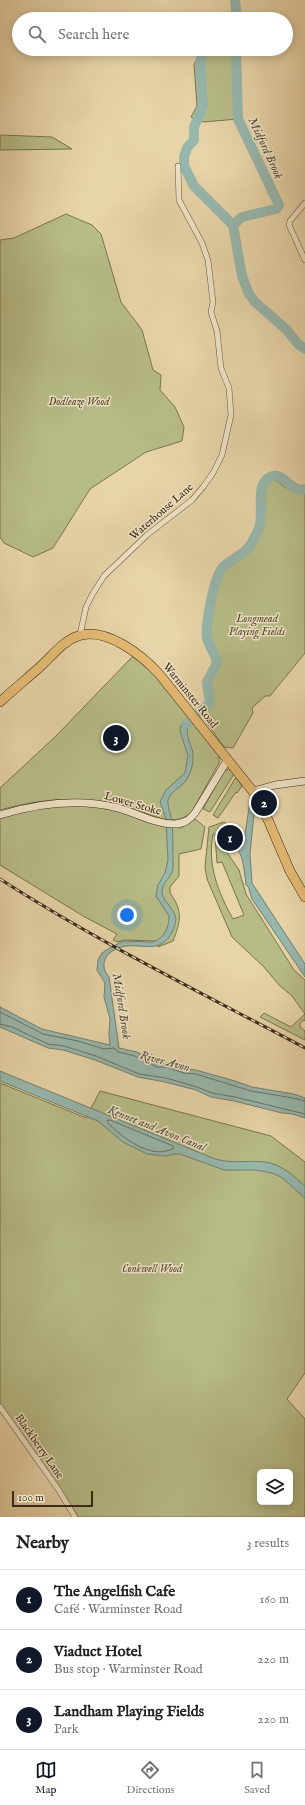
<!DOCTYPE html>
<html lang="en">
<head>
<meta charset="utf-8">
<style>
  :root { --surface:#fff; --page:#f6f6f6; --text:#202124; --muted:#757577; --line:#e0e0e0; --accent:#111827 }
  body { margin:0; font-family:"IM FELL English",serif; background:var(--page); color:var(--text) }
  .controls { position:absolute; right:12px; bottom:12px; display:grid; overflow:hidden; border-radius:6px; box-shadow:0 2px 10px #0003 }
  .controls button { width:36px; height:36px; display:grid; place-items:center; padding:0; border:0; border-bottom:1px solid var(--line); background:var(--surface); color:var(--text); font:20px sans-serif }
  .scale { position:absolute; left:12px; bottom:10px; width:81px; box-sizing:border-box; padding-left:4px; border:2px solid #3c2b17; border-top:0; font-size:11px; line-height:14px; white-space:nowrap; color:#3c2b17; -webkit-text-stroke:3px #efe3c6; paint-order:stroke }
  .you { position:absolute; left:127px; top:915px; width:14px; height:14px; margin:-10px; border:3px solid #fff; border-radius:50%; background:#1a73e8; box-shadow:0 0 0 6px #1a73e833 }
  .badge { display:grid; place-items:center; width:26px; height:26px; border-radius:50%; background:var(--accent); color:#fff; font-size:13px; font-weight:700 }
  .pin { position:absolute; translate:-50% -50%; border:2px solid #fff; box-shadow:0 1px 4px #0006 }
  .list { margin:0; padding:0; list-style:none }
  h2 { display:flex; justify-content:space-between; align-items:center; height:52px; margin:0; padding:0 16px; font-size:17px }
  h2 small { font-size:13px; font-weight:400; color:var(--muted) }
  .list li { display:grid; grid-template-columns:26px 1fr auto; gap:12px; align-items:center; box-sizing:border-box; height:60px; padding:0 16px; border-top:1px solid var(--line) }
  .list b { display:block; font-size:15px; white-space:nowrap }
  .list p { margin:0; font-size:13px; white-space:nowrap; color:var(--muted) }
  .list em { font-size:13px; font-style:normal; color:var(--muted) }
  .icon { flex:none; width:22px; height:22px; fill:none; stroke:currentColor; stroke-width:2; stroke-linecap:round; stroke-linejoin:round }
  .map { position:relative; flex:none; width:305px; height:1517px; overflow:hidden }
  .search { position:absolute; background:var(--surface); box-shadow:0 2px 10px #0003; left:12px; right:12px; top:12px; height:44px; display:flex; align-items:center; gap:10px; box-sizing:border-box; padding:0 14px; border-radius:22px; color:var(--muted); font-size:15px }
  .sheet { height:232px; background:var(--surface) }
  nav { display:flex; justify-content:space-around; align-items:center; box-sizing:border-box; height:56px; border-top:1px solid var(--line); background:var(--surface); font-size:11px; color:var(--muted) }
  nav a { display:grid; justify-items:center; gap:2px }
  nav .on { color:var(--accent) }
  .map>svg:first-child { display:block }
  .green { fill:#b7bc87; stroke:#7a744f; fill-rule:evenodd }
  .water { fill:#97b7ad; stroke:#737f71 }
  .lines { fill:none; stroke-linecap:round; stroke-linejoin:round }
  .shore { stroke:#6a7162; stroke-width:1 }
  .river { stroke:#97b7ad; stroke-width:10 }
  .street-casing { stroke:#67553b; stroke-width:6 }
  .secondary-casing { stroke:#3c2b17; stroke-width:8 }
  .highway-casing { stroke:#3c2b17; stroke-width:10 }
  .street { stroke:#efe3c6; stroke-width:5 }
  .secondary { stroke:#efe3c6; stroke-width:7 }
  .highway { stroke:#e4ba74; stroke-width:9 }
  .rail-casing { stroke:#3c2b17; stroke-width:3 }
  .rail { stroke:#efe3c6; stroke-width:1.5; stroke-dasharray:4.5; stroke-linecap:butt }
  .labels { text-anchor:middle; stroke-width:3; stroke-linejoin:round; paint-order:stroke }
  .park-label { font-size:11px; font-style:italic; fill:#55482d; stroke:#efe3c6 }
  .street-label { font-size:11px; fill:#3c2b17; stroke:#efe3c6 }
  .water-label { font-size:12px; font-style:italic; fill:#534e3c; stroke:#efe3c6 }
</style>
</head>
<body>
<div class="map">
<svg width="305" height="1517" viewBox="0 0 305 1517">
  <rect width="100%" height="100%" fill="#e7d4a8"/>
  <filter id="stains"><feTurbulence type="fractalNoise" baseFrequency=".005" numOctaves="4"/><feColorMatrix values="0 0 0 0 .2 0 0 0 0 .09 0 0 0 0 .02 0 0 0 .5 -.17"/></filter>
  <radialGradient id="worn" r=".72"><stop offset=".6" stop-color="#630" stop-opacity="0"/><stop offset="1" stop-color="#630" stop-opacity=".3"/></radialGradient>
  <g class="green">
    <polygon points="203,49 236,49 238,119 203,122 191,117 197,106 194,64"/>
    <polygon points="0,135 52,137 72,149 0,150"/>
    <polygon points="66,214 92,225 101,234 121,302 142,330 153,370 161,375 160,390 175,407 184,427 182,441 146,452 90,489 53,548 33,557 4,543 0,537 0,240 14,238"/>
    <path d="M274,480C280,482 280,484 285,487C290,491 299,493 305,493V653L270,696H265L252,708L253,713L233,748L224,747L202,716L211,707L214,701L211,682L221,659L217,652L212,647L207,634L219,572C239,558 257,549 262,522C265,509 259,484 274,480Z"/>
    <path d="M133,656C164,679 194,724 219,755V763L191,813C173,827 155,816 137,810C125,806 112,803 101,802C66,796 33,801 0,810V788L56,736Z"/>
    <polygon points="229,769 234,774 210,812 203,809 224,771"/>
    <polygon points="236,777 242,786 237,793 236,792 218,818 213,815"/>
    <path d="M86,805L117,811L165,826L181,828L195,819L205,827L201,849L179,854V876L170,887V893C183,911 181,921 173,941L158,947L156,941L124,940L118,942L113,940L117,934L83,916L0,865V818L49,806Z"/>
    <path d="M224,822L228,825L225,840L226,851L239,870L246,894L294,970L305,980V1021L303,1020L300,1024V1027L305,1031V1040L260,1017L264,1013L291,1027L305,1014L292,996L279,985L264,967L232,937L207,879L205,867L209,827ZM213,834L215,835L217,863L222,862L244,915L233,919C218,892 207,865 213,834Z"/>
    <path d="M0,1083L86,1118L100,1091L271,1136L305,1162V1373L287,1399L305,1419V1517H77L76,1513L0,1405ZM260,1472H290V1502H260Z"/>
  </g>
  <g class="water">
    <path d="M192,715L195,719C178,733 194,742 193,758C193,767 189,779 182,785C176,790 171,792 168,800C167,806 171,815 172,821C173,836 173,852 173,867C173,877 162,882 162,891C161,899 172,907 175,915C177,921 175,926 172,932C161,954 144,944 126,946C110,948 96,962 109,977L119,1048L137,1052L158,1063H167L185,1069L196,1070L235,1081L252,1087L294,1094L305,1098V1118L293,1114L282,1113L234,1101L211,1097L196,1090L165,1082L138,1077L95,1060L63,1050L48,1048L0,1027V1007L42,1029L110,1045L109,1034L110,1019L104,997L105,983L97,970L98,960L102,953L108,949L123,941L153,942C165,938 169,927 169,916L156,896L158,885L165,873L168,860L166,819L160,802L166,790L185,773L188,756L180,731L181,725Z"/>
    <path d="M250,801H254L255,804L250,854L252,883L305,964V977L252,899L249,890V888L246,885C245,876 244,867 242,859C240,851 235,849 236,841H239L240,832H243L242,841H244Z"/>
    <path d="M0,1071L215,1159C232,1164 248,1160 265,1162C281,1164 294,1176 305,1186V1198L281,1177L272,1173L256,1170H224L180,1154H173L166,1156L147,1154L123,1142L98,1121L0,1081Z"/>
  </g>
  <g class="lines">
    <g class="shore">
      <polyline points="0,1012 43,1034 78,1041 104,1049 114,1048 118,1052 135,1056 157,1067 166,1067 184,1073 196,1074 251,1091 293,1098 305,1101"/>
      <polyline points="0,1024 12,1027 48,1044 64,1046 96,1056 139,1074 166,1078 197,1087 212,1093 235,1097 305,1114"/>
      <path d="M108,1120H110L173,1146L174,1148C152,1161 123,1138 108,1123Z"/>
    </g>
    <g class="river">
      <polyline points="235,0 237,19"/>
      <polyline points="204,49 200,62 203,106 194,127 194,140 187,148 184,157 184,166 194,186 233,225 242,276 249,294 255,302 287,330 298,344 305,349"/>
      <polyline points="233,225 242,217 276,209 279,205 238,119 236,49"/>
      <path d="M187,724L210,703L207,682L217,663C216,654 209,647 207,638C205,626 214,576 223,567C229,561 238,557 245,551C251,546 256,535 259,528C265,512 254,485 270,477C283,470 290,493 305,489"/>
    </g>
    <g class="street-casing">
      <g id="street">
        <polyline points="305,203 290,221 289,225 305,260"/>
        <polyline points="80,635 86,607 92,595 104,576 147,535 192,500 203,487 213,473 222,455 231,415 229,388 221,368 217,331 211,312 213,302 208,260 202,243 179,200 178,166"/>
        <polyline points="0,1407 58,1489 75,1517"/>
      </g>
    </g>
    <g class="secondary-casing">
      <g id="secondary">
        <polyline points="254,791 275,785 305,781"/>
        <path d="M0,815C39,803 78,798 118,808C137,813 155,824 174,824C184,824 189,820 195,813L228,759"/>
      </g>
    </g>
    <g class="highway-casing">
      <path id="highway" d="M0,702C14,689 28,678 42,665C53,655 63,641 78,636C106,626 143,656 160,675L259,799L290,871L305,897"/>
    </g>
    <use href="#street" class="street"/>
    <use href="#secondary" class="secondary"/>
    <use href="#highway" class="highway"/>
    <g class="rail-casing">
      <path id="rail" d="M0,879C98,942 202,993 305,1048"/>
    </g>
    <use href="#rail" class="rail"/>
  </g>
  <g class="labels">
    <g class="park-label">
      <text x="79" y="405">Dodleaze Wood</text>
      <text x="257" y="622">Longmead<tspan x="257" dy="13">Playing Fields</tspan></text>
      <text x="152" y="1272">Conkwell Wood</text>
    </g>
    <g class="street-label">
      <text transform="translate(161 511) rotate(-41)" y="4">Waterhouse Lane</text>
      <text transform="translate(191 695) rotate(51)" y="4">Warminster Road</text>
      <text transform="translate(133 803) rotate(16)" y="4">Lower Stoke</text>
      <text transform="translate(40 1446) rotate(55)" y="4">Blackberry Lane</text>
    </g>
    <g class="water-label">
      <text transform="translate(266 148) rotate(65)" y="4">Midford Brook</text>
      <text transform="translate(122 1006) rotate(81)" y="4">Midford Brook</text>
      <text transform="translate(165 1061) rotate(15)" y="4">River Avon</text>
      <text transform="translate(157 1128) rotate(22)" y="4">Kennet and Avon Canal</text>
    </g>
  </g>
  <rect width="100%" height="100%" filter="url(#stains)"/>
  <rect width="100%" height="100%" fill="url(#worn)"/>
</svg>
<div class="controls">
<button><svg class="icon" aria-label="layers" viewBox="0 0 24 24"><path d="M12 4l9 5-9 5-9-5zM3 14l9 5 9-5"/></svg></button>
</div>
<div class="scale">100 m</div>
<div class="you"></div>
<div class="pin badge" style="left:230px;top:838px">1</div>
<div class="pin badge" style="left:264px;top:803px">2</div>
<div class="pin badge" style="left:116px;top:738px">3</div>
<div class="search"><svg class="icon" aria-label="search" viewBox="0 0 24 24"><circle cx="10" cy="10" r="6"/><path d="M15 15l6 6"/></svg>Search here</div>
</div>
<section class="sheet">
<h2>Nearby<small>3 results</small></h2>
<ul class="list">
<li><span class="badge">1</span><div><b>The Angelfish Cafe</b><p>Café · Warminster Road</p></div><em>160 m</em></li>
<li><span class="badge">2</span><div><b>Viaduct Hotel</b><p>Bus stop · Warminster Road</p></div><em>220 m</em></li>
<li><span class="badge">3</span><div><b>Landham Playing Fields</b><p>Park</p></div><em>220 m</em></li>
</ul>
</section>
<nav>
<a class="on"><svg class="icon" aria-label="map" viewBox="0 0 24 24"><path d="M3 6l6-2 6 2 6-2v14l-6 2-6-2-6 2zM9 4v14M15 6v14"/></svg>Map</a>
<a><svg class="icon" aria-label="directions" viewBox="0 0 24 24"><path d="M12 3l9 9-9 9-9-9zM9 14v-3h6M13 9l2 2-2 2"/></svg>Directions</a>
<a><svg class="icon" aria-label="saved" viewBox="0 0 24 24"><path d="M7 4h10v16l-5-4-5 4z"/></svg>Saved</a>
</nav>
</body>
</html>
